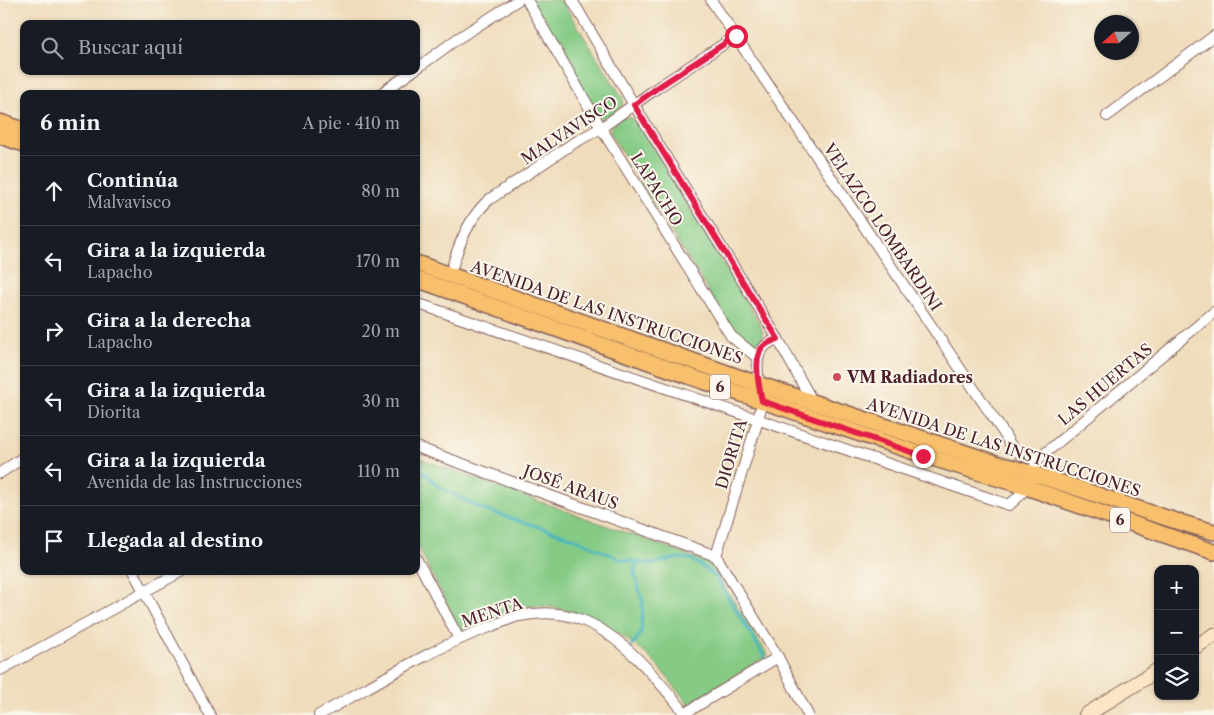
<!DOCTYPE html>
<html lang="es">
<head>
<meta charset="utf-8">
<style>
  :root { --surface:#171b24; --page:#242831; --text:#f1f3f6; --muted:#9ea1a6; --line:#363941 }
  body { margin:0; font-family:"Libre Caslon Text",serif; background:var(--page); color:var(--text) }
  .controls { position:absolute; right:15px; bottom:15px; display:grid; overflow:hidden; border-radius:10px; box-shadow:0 1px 4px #0004 }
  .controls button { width:45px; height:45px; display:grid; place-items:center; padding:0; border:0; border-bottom:1px solid var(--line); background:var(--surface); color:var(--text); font:25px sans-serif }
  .compass { position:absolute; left:1094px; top:15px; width:45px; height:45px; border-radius:50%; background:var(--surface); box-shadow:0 1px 4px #0004; rotate:249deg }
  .stop { position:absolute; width:15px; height:15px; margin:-11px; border:4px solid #e11d48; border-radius:50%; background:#fff }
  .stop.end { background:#e11d48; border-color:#fff; box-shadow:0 1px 5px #0008 }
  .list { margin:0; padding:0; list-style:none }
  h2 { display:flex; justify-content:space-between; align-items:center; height:65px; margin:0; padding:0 20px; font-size:21px }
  h2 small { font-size:16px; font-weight:400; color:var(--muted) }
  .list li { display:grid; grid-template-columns:32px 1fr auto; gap:15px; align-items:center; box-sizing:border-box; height:70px; padding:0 20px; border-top:1px solid var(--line) }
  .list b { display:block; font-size:19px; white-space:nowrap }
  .list p { margin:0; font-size:16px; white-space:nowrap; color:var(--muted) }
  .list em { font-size:16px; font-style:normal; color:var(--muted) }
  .icon { flex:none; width:28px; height:28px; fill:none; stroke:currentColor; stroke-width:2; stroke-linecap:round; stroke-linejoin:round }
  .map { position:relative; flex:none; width:1214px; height:715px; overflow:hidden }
  .search { position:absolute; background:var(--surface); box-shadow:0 1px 4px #0004; left:20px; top:20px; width:400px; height:55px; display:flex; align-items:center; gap:12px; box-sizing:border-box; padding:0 18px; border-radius:10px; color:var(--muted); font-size:19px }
  .panel { position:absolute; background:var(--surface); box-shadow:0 1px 4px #0004; left:20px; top:90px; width:400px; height:485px; border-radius:10px }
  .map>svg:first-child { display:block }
  .green { fill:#85cb85; stroke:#687558 }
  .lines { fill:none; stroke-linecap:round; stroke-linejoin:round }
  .stream { stroke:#44b3bf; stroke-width:3 }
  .street-casing { stroke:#84615d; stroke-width:12 }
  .secondary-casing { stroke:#84615d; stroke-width:16 }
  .primary-casing { stroke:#84615d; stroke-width:18 }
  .street { stroke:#fff; stroke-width:10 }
  .secondary { stroke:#fce5c4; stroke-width:14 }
  .primary { stroke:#f8bf6c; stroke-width:15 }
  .route { stroke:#e11d48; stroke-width:6 }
  .poi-dot { fill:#d1495b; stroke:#fbf7ec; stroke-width:2 }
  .labels { text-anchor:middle; stroke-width:4; stroke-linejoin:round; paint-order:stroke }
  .shield { fill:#fbf7ec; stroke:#7f6065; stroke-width:1 }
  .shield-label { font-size:15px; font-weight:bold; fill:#4a1f2b }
  .street-label { font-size:16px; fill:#4a1f2b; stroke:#fbf7ec }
  .poi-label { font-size:16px; font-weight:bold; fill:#4a1f2b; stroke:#fbf7ec; text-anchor:start }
</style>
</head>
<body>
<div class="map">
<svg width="1214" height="715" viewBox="0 0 1214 715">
  <rect width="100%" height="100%" fill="#fbf7ec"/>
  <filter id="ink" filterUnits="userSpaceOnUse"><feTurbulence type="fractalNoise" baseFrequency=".02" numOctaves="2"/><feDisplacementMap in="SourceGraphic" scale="10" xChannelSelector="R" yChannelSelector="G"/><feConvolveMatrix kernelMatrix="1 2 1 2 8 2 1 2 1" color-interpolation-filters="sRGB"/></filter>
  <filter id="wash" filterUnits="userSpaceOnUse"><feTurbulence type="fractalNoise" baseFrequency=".0096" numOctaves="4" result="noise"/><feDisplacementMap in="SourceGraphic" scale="20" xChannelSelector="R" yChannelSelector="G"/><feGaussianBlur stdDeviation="1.12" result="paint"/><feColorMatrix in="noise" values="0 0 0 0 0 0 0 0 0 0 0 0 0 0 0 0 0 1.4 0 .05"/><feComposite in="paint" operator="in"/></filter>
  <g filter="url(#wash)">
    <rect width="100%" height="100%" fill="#efdcbb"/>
    <g class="green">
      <path d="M530,0H561L623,99C624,110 611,114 603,119L600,117Z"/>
      <path d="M626,117C639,118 643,131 650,141L760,325C765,335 763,344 751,346L736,336L610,133L611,127L621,118Z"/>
      <path d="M416,457L710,563L768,655L689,704C675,688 661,668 646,654C615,628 576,605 533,606C515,607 480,623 461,631L416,543Z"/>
    </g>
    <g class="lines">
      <g class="stream">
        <polyline points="416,467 426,474 439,487 482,509 574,538 622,560 652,564 676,558 691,559 715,576 768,662"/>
        <polyline points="630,648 641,633 643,603 634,571 637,563"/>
      </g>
    </g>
  </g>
  <g filter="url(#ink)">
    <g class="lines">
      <g class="street-casing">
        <g id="street">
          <polyline points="527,0 601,128 731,336 758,358"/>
          <polyline points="572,0 634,105 778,339 812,401"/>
          <path d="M711,0L1005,435C1011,450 1022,457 1037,460"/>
          <polyline points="416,69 457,39 518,0"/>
          <polyline points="380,94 413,71"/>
          <polyline points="1107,116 1214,36"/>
          <path d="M450,275C457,248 468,217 490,199L572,144L601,128L657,88L736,36"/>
          <path d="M416,303L1009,505C1026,492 1030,480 1037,460L1214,312"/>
          <polyline points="416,447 716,556"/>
          <polyline points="0,473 24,457"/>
          <path d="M716,556L758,420C759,414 762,407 762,400C761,395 759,390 759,384C756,363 755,346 778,339"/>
          <polyline points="716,556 778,657 808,715"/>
          <polyline points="416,558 459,639"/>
          <polyline points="133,571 210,715"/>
          <polyline points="0,670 182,571"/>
          <path d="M319,715C374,685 428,650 487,628C497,624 508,619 519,616C540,612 562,612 582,620C623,636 658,680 685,713"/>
          <polyline points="682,715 778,657"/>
        </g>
      </g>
      <g class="secondary-casing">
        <g id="secondary">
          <polyline points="1195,647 1214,635"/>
          <polyline points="1086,715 1158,670"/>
        </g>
      </g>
      <g class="primary-casing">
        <g id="primary">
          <polyline points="0,122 24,130"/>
          <polyline points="0,136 24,144"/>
          <path d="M416,263L758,384L999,464C1072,483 1141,513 1214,532"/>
          <polyline points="416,279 700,380 923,455 1026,487 1214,552"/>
        </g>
      </g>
      <use href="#street" class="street"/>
      <use href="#secondary" class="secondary"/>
      <use href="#primary" class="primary"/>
    </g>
  </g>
  <g class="lines" filter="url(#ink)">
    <path class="route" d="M736,36L657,88L634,105L778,339C772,341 765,343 761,349C754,361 759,388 762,401L923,456"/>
  </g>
  <circle class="poi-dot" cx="837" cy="377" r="5"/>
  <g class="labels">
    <g class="shield">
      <rect x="710" y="374.5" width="20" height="25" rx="4"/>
      <rect x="1110" y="507.5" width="20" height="25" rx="4"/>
    </g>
    <g class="shield-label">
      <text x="720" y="392">6</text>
      <text x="1120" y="525">6</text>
    </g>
    <g class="street-label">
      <text transform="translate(569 130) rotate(-33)" y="6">MALVAVISCO</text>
      <text transform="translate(657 189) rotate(58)" y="6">LAPACHO</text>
      <text transform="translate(883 227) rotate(56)" y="6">VELAZCO LOMBARDINI</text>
      <text transform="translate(607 312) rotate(19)" y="6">AVENIDA DE LAS INSTRUCCIONES</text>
      <text transform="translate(1105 384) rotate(-40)" y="6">LAS HUERTAS</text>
      <text transform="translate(1004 447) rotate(18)" y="6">AVENIDA DE LAS INSTRUCCIONES</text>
      <text transform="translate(731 454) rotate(-73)" y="6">DIORITA</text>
      <text transform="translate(571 487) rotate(20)" y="6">JOSÉ ARAUS</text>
      <text transform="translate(492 612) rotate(-18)" y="6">MENTA</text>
    </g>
    <g class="poi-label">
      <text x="847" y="383">VM Radiadores</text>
    </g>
  </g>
</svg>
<div class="controls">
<button>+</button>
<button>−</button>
<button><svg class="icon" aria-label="layers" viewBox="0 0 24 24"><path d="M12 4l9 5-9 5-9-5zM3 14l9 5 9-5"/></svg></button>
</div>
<svg class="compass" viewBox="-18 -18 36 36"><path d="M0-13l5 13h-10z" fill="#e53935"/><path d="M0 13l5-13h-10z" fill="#9ea1a6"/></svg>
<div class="stop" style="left:736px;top:36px"></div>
<div class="stop end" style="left:923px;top:456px"></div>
<div class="search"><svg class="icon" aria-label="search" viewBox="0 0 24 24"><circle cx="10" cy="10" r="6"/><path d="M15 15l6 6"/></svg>Buscar aquí</div>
<section class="panel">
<h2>6 min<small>A pie · 410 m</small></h2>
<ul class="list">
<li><svg class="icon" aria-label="ahead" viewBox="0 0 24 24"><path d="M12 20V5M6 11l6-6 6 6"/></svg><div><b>Continúa</b><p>Malvavisco</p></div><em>80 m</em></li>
<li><svg class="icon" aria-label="left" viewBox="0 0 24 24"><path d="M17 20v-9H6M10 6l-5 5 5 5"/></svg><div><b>Gira a la izquierda</b><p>Lapacho</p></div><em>170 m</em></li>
<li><svg class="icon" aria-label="right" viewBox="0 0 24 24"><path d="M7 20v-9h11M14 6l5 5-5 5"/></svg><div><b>Gira a la derecha</b><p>Lapacho</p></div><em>20 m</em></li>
<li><svg class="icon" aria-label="left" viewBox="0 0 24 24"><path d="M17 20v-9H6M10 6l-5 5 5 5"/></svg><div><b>Gira a la izquierda</b><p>Diorita</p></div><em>30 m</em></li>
<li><svg class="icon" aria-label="left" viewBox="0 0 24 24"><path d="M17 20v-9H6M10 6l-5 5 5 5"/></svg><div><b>Gira a la izquierda</b><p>Avenida de las Instrucciones</p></div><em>110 m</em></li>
<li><svg class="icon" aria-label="arrive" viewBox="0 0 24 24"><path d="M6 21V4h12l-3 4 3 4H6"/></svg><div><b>Llegada al destino</b></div></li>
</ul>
</section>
</div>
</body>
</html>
